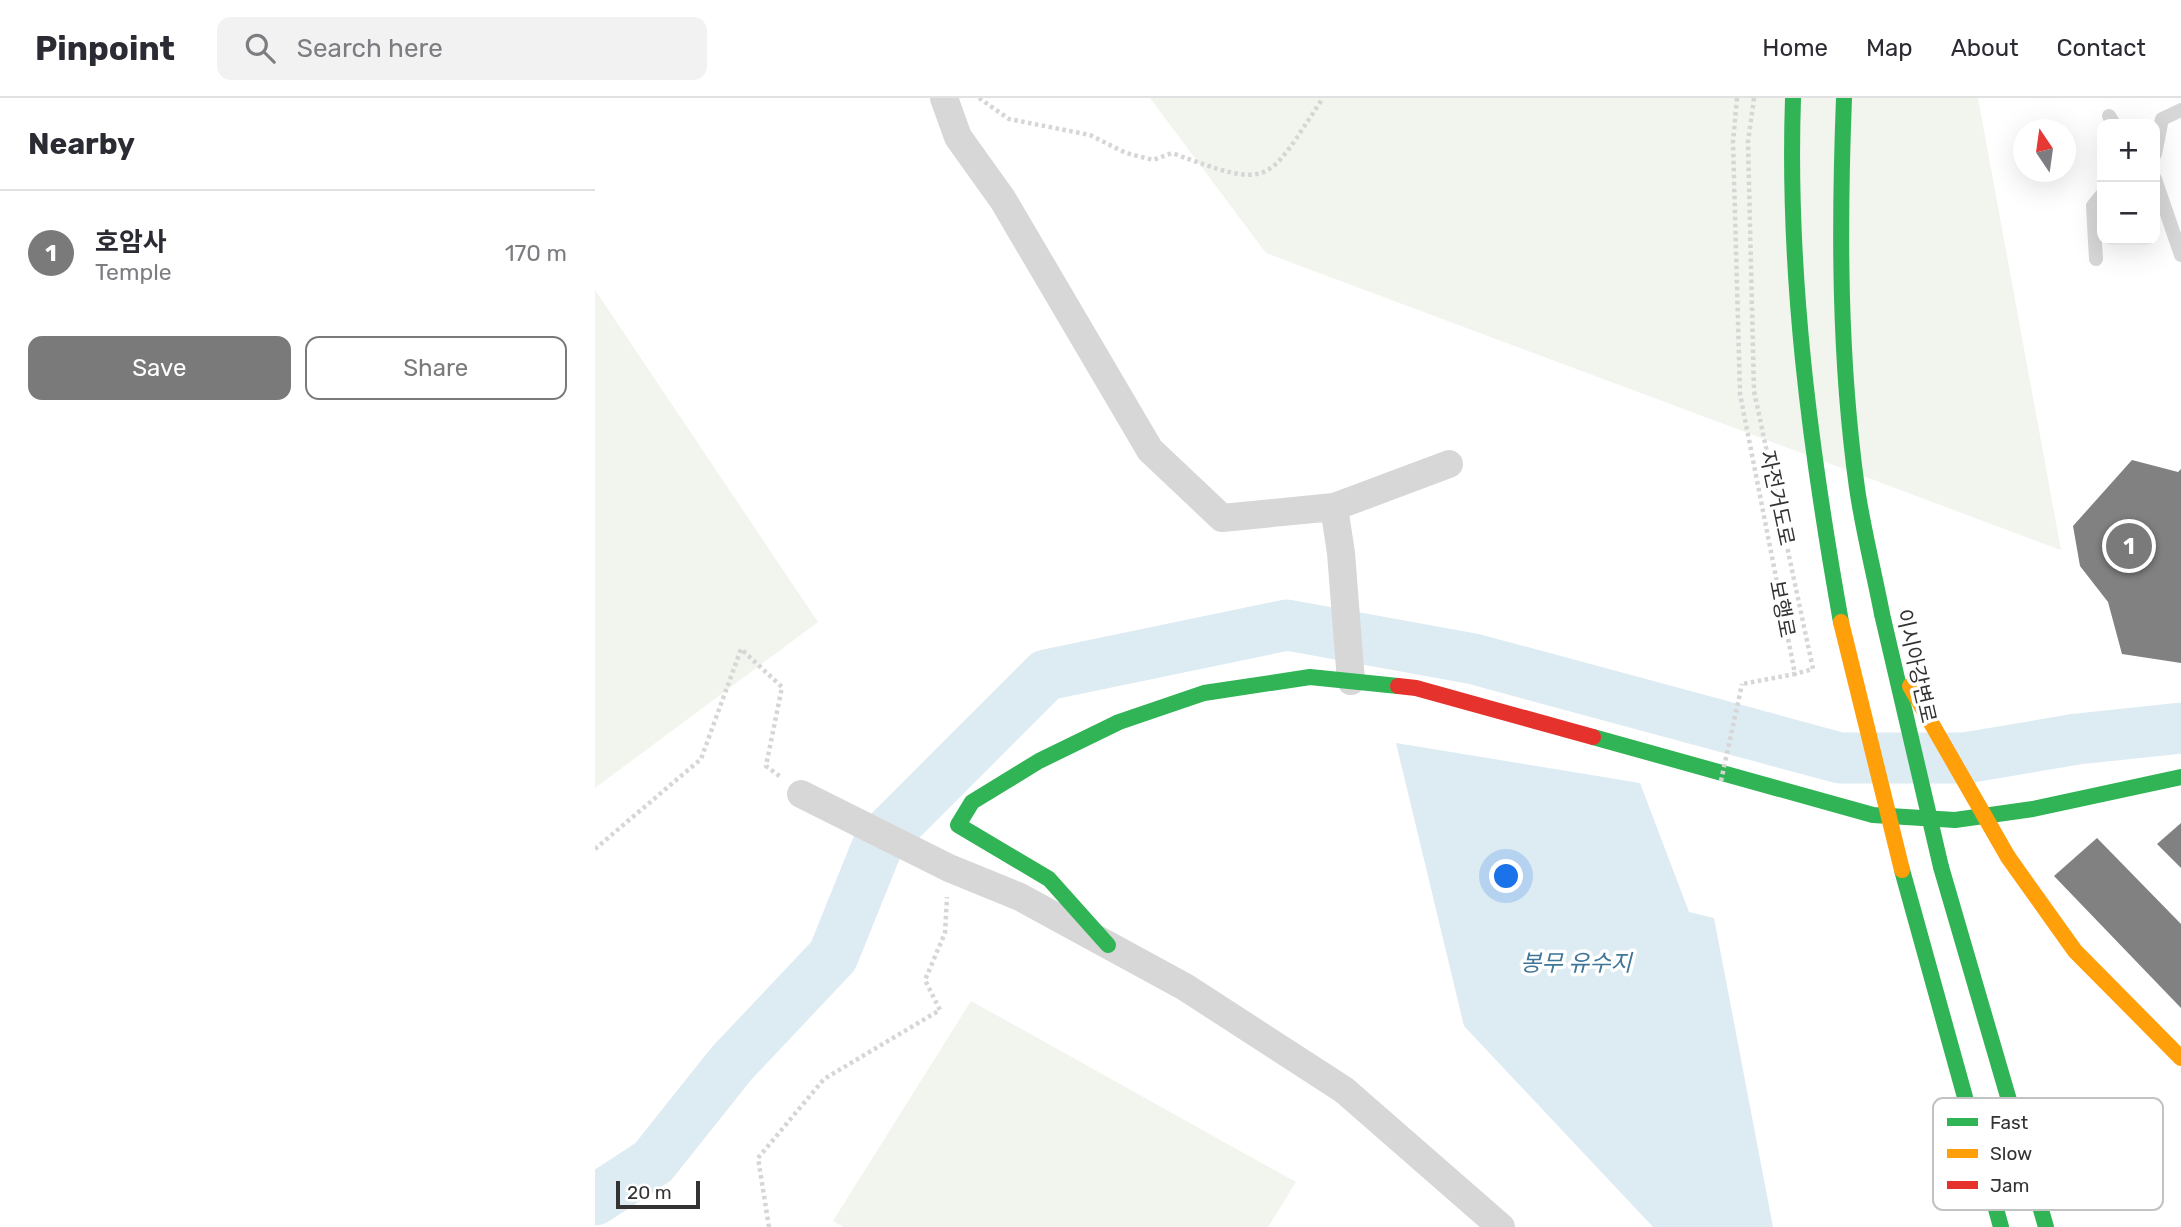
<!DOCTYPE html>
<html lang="en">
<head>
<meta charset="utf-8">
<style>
  :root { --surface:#fff; --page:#f2f2f3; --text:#2b2b33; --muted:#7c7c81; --line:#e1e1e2; --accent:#7a7a7a }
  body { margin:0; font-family:Rubik,"Noto Sans KR",sans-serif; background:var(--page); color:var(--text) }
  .controls { position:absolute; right:21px; top:21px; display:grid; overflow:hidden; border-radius:14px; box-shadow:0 7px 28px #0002 }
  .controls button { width:63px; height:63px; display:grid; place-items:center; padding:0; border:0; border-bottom:2px solid var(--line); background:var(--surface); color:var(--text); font:35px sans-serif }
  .compass { position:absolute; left:1418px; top:21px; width:63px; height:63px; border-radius:50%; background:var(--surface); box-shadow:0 7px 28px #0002; rotate:347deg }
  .scale { position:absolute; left:21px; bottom:18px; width:84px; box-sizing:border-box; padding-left:7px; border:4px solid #333; border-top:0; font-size:19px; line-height:24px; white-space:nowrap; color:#333; -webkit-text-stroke:5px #fff; paint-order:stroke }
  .you { position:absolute; left:912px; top:779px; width:24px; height:24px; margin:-18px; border:5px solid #fff; border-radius:50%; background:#1a73e8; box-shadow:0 0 0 10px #1a73e833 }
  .badge { display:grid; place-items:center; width:46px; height:46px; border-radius:50%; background:var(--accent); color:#fff; font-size:23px; font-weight:700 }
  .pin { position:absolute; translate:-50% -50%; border:4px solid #fff; box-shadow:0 2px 7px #0006 }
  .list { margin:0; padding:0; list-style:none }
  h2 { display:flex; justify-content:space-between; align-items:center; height:91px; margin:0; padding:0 28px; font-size:30px }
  h2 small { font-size:23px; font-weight:400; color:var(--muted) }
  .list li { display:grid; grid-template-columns:46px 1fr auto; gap:21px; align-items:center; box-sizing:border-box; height:126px; padding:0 28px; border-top:2px solid var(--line) }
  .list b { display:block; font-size:26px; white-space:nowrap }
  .list p { margin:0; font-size:23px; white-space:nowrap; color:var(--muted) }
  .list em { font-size:23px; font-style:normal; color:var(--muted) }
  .actions { display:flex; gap:14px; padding:21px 28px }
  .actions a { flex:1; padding:16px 0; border:2px solid var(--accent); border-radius:14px; text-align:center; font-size:24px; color:var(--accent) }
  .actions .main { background:var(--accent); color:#fff }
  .icon { flex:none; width:38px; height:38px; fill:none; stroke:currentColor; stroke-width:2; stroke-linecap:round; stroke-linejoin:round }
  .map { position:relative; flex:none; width:1586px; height:1129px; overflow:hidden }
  header { display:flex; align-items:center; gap:42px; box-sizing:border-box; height:98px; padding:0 35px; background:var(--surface); border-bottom:2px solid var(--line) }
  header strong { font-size:33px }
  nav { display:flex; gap:38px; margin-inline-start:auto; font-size:24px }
  .search { width:490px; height:63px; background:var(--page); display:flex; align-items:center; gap:18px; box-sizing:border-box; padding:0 24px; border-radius:14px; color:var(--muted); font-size:26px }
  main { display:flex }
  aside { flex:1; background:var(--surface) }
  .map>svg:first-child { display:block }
  .green { fill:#f1f5ed }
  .water { fill:#ddebf3 }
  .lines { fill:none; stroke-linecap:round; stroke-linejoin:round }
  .river { stroke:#ddebf3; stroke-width:51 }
  .building { fill:#818181 }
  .path { stroke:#d6d6d6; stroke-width:4.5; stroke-dasharray:3.5 3.5; stroke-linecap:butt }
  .lane { stroke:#d7d7d7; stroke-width:14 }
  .street { stroke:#d7d7d7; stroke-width:28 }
  .fast { stroke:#30b455; stroke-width:16 }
  .slow { stroke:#ff9f0a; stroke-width:16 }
  .jam { stroke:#e5322d; stroke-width:16 }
  .path-bridge { stroke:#d6d6d6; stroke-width:4.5; stroke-dasharray:3.5 3.5; stroke-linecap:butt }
  .fast-bridge { stroke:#30b455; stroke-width:16 }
  .slow-bridge { stroke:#ff9f0a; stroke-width:16 }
  .labels { text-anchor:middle; stroke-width:7; stroke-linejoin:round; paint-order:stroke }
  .street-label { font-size:21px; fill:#333; stroke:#fff }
  .water-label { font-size:23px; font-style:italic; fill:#3f7597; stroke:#fff }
  .key { fill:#fff; stroke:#c2c2c2; stroke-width:2 }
  .key-label { font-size:19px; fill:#333 }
</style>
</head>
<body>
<header>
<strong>Pinpoint</strong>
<div class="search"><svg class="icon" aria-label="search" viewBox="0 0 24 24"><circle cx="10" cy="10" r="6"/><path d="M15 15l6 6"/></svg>Search here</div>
<nav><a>Home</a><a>Map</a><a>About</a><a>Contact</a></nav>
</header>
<main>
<aside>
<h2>Nearby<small></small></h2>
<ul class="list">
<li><span class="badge">1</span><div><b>호암사</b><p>Temple</p></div><em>170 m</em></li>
</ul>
<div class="actions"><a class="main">Save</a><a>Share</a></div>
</aside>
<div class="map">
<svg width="1586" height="1129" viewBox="0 0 1586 1129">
  <rect width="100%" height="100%" fill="#fff"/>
  <g class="green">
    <polygon points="555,0 1383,0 1466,452 671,155"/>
    <polygon points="0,192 223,524 0,690"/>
    <polygon points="376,903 701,1084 673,1129 248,1129 238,1123"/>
  </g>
  <polygon class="water" points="801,645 1045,685 1094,814 1119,820 1178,1129 1058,1129 869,928"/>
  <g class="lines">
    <polyline class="river" points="0,1102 58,1064 136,966 238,858 284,744 451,577 692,527 879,561 1245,660 1370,660 1482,641 1586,630"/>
  </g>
  <g class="building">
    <polygon points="1537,362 1583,374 1586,371 1586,565 1527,556 1513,504 1485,468 1478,428"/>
    <polygon points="1586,725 1586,770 1562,746"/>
    <polygon points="1502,740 1586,826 1586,910 1459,778"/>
  </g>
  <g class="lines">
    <g class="path">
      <path d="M384,0L414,21L495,37L531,55L558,62L577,55C678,92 670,87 728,0"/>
      <polyline points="1142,0 1138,44 1145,296 1200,576 1147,586"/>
      <polyline points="1159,0 1153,44 1159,293 1218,571 1200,576"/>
      <polyline points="0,751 106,661 146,551 187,589 171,668 187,680"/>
      <polyline points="174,1129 163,1060 229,981 345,912 330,882 350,835 352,799"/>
    </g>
    <g class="lane">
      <polyline points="1514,18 1519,26"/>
      <polyline points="1560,56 1567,21 1586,12"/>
      <polyline points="1560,81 1586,157"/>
      <polyline points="1501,161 1498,108 1507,97"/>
    </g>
    <g class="street">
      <polyline points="349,0 363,39 408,102 555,352 627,420 739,409 746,455 756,583"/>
      <polyline points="739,409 854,366"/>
      <polyline points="206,696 354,770 425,799 590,889 749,992 906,1129"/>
    </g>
    <g class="fast">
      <path d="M1198,0C1192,177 1215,350 1246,524"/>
      <path d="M1249,0C1244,130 1244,261 1262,390C1268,432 1279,474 1287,516"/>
      <polyline points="998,639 1278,717 1360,722 1438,711 1586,679"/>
      <polyline points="1346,769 1451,1129"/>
      <polyline points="1307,772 1406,1129"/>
      <polyline points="513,847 454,781 363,727 377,704 444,663 524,624 609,595 715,579 803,588"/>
    </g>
    <polyline class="slow" points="1413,759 1480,853 1586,960"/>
    <polyline class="jam" points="803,588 821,590 998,639"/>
    <polyline class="path-bridge" points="1126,683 1147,586"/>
    <polyline class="fast-bridge" points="1287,516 1346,769"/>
    <g class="slow-bridge">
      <polyline points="1246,524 1307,772"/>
      <polyline points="1315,588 1413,759"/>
    </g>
  </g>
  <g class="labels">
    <g class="street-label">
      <text transform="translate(1182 400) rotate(78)" y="7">자전거도로</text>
      <text transform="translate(1187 511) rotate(79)" y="7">보행로</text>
      <text transform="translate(1321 568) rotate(77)" y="7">이시아강변로</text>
    </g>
    <g class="water-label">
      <text x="981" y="873">봉무 유수지</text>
    </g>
  </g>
  <rect x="1338" y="1000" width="230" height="112" rx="10" class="key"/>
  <rect x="1352" y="1020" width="31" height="8" fill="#30b455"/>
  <rect x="1352" y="1051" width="31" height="9" fill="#ff9f0a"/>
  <rect x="1352" y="1083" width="31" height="8" fill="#e5322d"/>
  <g class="key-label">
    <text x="1395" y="1031">Fast</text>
    <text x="1395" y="1062">Slow</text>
    <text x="1395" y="1094">Jam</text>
  </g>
</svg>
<div class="controls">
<button>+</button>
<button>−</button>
</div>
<svg class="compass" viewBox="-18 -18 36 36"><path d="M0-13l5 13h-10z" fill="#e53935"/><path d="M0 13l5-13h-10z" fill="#7c7c81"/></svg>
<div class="scale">20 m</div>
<div class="you"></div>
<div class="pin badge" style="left:1534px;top:448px">1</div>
</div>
</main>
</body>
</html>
